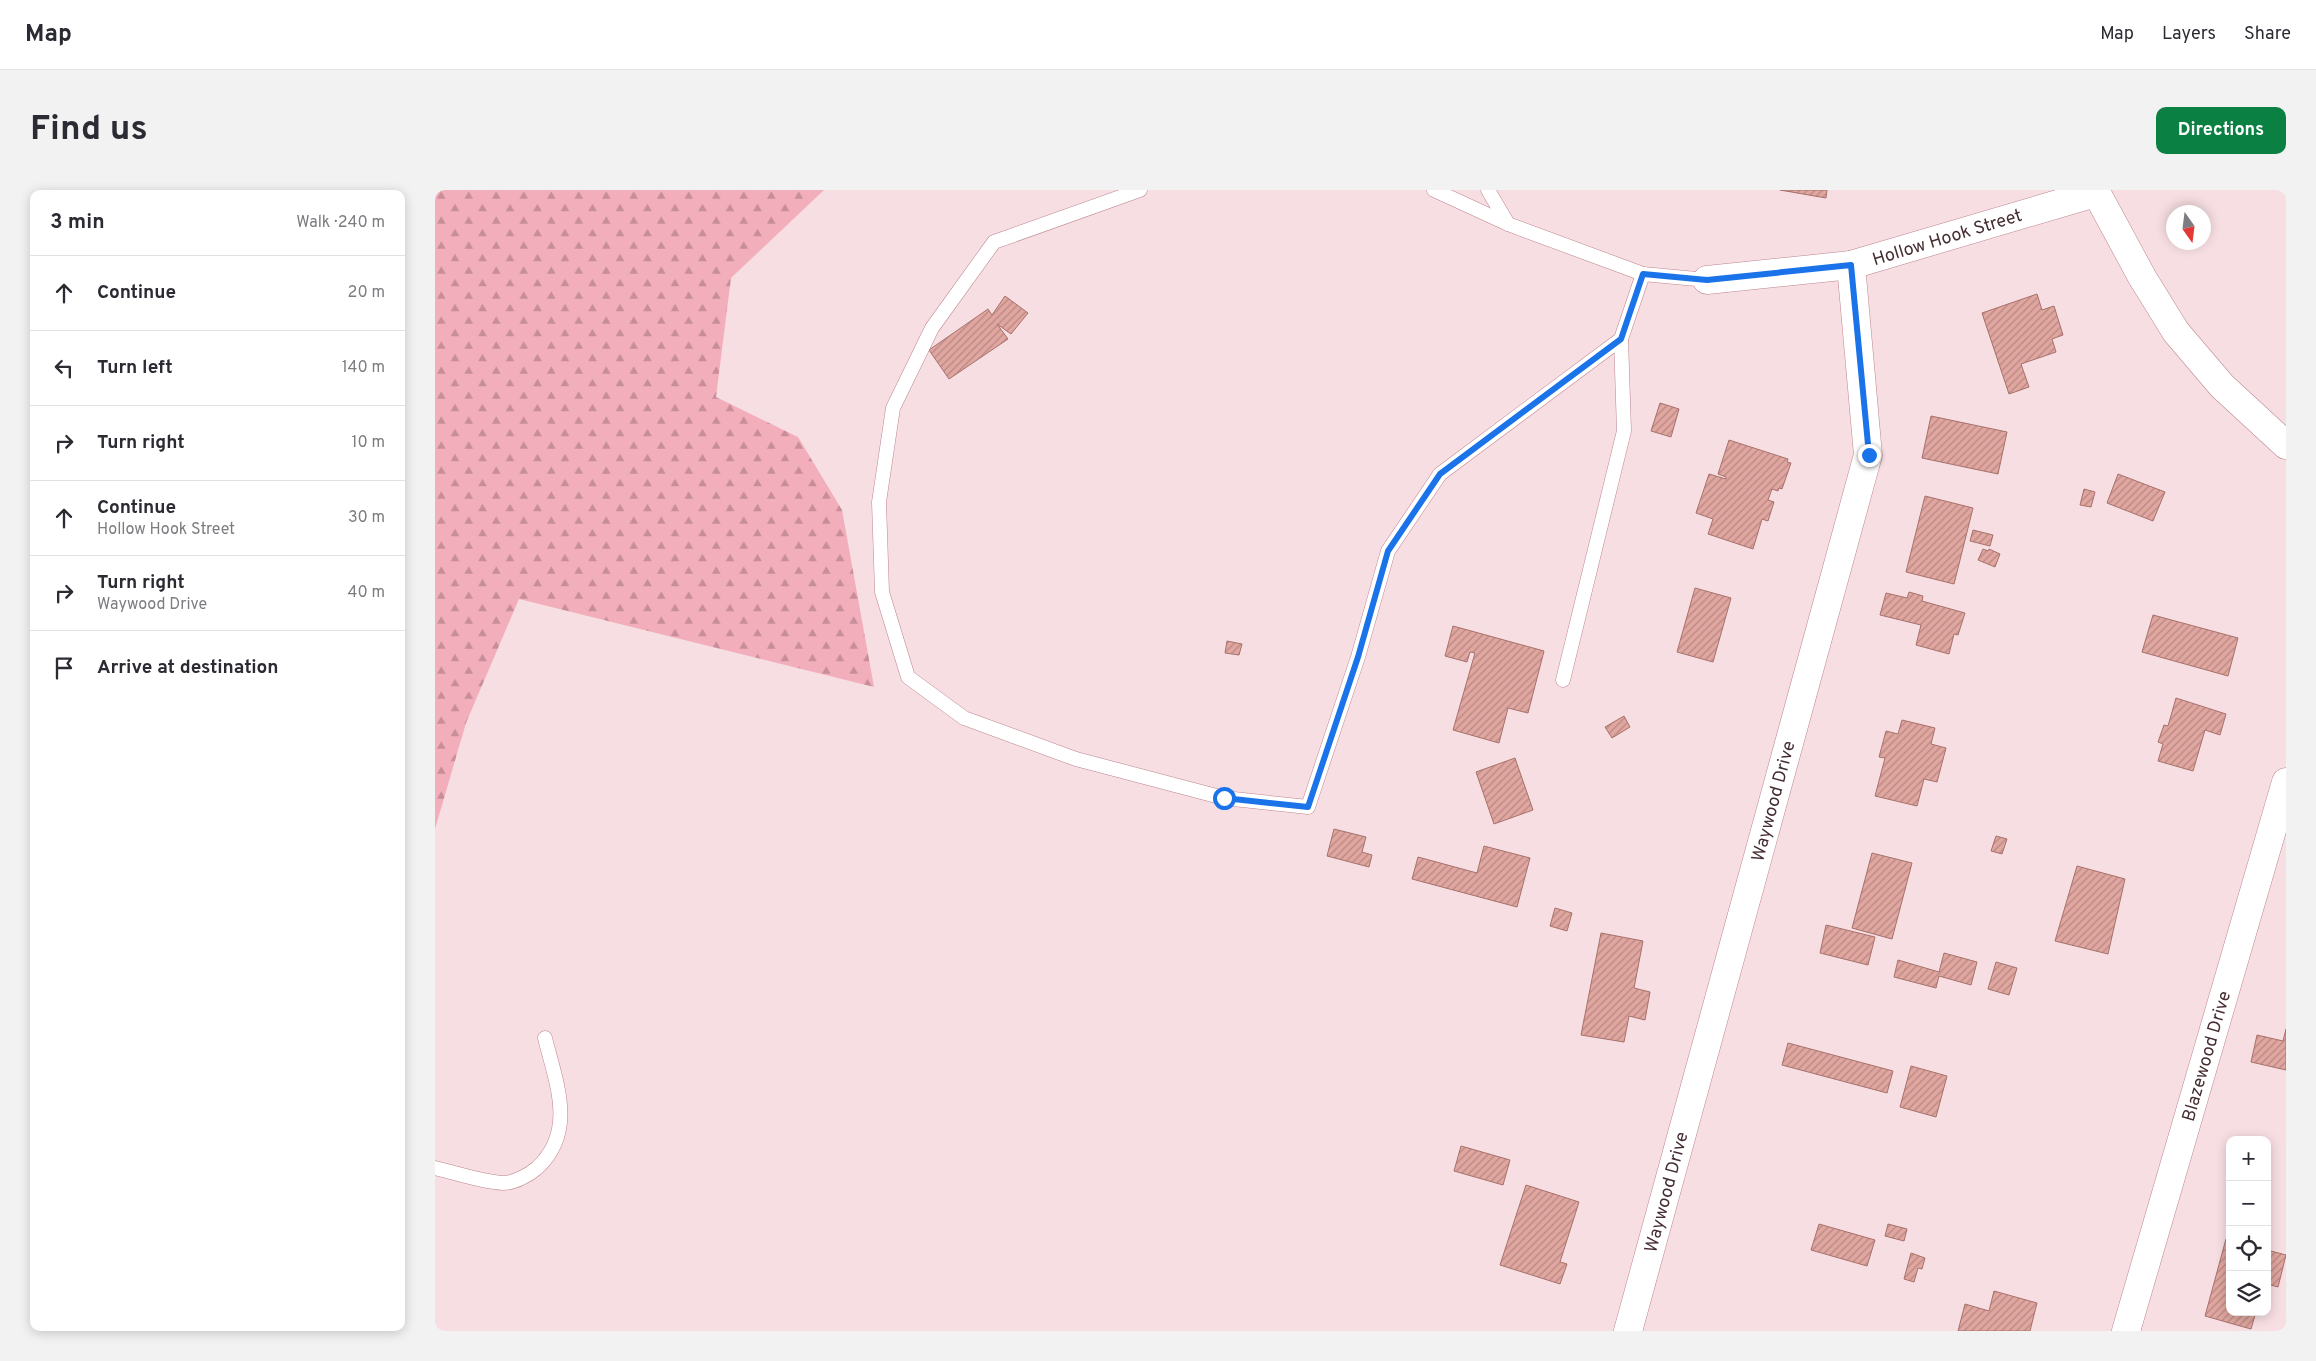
<!DOCTYPE html>
<html lang="en">
<head>
<meta charset="utf-8">
<style>
  :root { --surface:#fff; --page:#f2f2f3; --text:#2b2b33; --muted:#7c7c81; --line:#e1e1e2; --accent:#0b8043 }
  body { margin:0; font-family:Overpass,sans-serif; background:var(--page); color:var(--text) }
  .controls { position:absolute; right:15px; bottom:15px; display:grid; overflow:hidden; border-radius:10px; box-shadow:0 2px 12px #0003 }
  .controls button { width:45px; height:45px; display:grid; place-items:center; padding:0; border:0; border-bottom:1px solid var(--line); background:var(--surface); color:var(--text); font:25px sans-serif }
  .compass { position:absolute; left:1731px; top:15px; width:45px; height:45px; border-radius:50%; background:var(--surface); box-shadow:0 2px 12px #0003; rotate:166deg }
  .stop { position:absolute; width:15px; height:15px; margin:-11px; border:4px solid #1a73e8; border-radius:50%; background:#fff }
  .stop.end { background:#1a73e8; border-color:#fff; box-shadow:0 1px 5px #0008 }
  .list { margin:0; padding:0; list-style:none }
  h2 { display:flex; justify-content:space-between; align-items:center; height:65px; margin:0; padding:0 20px; font-size:21px }
  h2 small { font-size:16px; font-weight:400; color:var(--muted) }
  .list li { display:grid; grid-template-columns:32px 1fr auto; gap:15px; align-items:center; box-sizing:border-box; height:75px; padding:0 20px; border-top:1px solid var(--line) }
  .list b { display:block; font-size:19px; white-space:nowrap }
  .list p { margin:0; font-size:16px; white-space:nowrap; color:var(--muted) }
  .list em { font-size:16px; font-style:normal; color:var(--muted) }
  .icon { flex:none; width:28px; height:28px; fill:none; stroke:currentColor; stroke-width:2; stroke-linecap:round; stroke-linejoin:round }
  .map { position:relative; flex:none; width:1851px; height:1141px; overflow:hidden; border-radius:10px }
  header { display:flex; align-items:center; gap:30px; box-sizing:border-box; height:70px; padding:0 25px; background:var(--surface); border-bottom:1px solid var(--line) }
  header strong { font-size:24px }
  nav { display:flex; gap:28px; margin-inline-start:auto; font-size:18px }
  .intro { display:flex; align-items:center; justify-content:space-between; box-sizing:border-box; height:120px; padding:0 30px }
  h1 { margin:0; font-size:35px }
  .button { padding:12px 22px; border-radius:10px; background:var(--accent); color:#fff; font-size:18px; font-weight:700 }
  main { display:flex; gap:30px; padding:0 30px }
  aside { flex:1; background:var(--surface); border-radius:10px; box-shadow:0 2px 12px #0003 }
  .map>svg:first-child { display:block }
  .forest { fill:url(#forest-firs) }
  .building { fill:url(#building-hatch); stroke:#a7716b }
  .lines { fill:none; stroke-linecap:round; stroke-linejoin:round }
  .service-casing { stroke:#bd858f; stroke-width:15 }
  .minor-casing { stroke:#bd858f; stroke-width:29 }
  .tertiary-casing { stroke:#bd858f; stroke-width:29 }
  .service { stroke:#fff; stroke-width:14 }
  .minor { stroke:#fff; stroke-width:28 }
  .tertiary { stroke:#fff; stroke-width:28 }
  .route { stroke:#1a73e8; stroke-width:6 }
  .labels { text-anchor:middle; stroke-width:4.5; stroke-linejoin:round; paint-order:stroke }
  .street-label { font-size:18px; fill:#452e32; stroke:#fff }
</style>
</head>
<body>
<header>
<strong>Map</strong>
<nav><a>Map</a><a>Layers</a><a>Share</a></nav>
</header>
<div class="intro"><h1>Find us</h1><a class="button">Directions</a></div>
<main>
<aside>
<h2>3 min<small>Walk · 240 m</small></h2>
<ul class="list">
<li><svg class="icon" aria-label="ahead" viewBox="0 0 24 24"><path d="M12 20V5M6 11l6-6 6 6"/></svg><div><b>Continue</b></div><em>20 m</em></li>
<li><svg class="icon" aria-label="left" viewBox="0 0 24 24"><path d="M17 20v-9H6M10 6l-5 5 5 5"/></svg><div><b>Turn left</b></div><em>140 m</em></li>
<li><svg class="icon" aria-label="right" viewBox="0 0 24 24"><path d="M7 20v-9h11M14 6l5 5-5 5"/></svg><div><b>Turn right</b></div><em>10 m</em></li>
<li><svg class="icon" aria-label="ahead" viewBox="0 0 24 24"><path d="M12 20V5M6 11l6-6 6 6"/></svg><div><b>Continue</b><p>Hollow Hook Street</p></div><em>30 m</em></li>
<li><svg class="icon" aria-label="right" viewBox="0 0 24 24"><path d="M7 20v-9h11M14 6l5 5-5 5"/></svg><div><b>Turn right</b><p>Waywood Drive</p></div><em>40 m</em></li>
<li><svg class="icon" aria-label="arrive" viewBox="0 0 24 24"><path d="M6 21V4h12l-3 4 3 4H6"/></svg><div><b>Arrive at destination</b></div></li>
</ul>
</aside>
<div class="map">
<svg width="1851" height="1141" viewBox="0 0 1851 1141">
  <defs>
    <pattern id="forest-firs" width="22" height="20" patternUnits="userSpaceOnUse" patternTransform="scale(1.25)"><rect width="22" height="20" fill="#f3aebb"/><path d="M5 1l3.5 6h-7zM16 11l3.5 6h-7z" fill="#c78e99"/></pattern>
    <pattern id="building-hatch" width="6" height="6" patternUnits="userSpaceOnUse" patternTransform="scale(1.25)"><rect width="6" height="6" fill="#e0a69f"/><path d="M-1 1l2-2M0 6l6-6M5 7l2-2" fill="none" stroke="#b78882"/></pattern>
  </defs>
  <rect width="100%" height="100%" fill="#f7dee2"/>
  <polygon class="forest" points="0,0 389,0 296,88 281,207 363,247 407,320 439,497 84,409 31,533 0,639"/>
  <g class="building">
    <polygon points="1345,0 1392,0 1391,8"/>
    <polygon points="1602,104 1607,120 1619,116 1628,145 1617,149 1621,162 1586,174 1594,197 1574,204 1547,123"/>
    <polygon points="570,106 593,123 576,144 562,134 573,149 514,189 494,160 553,119 557,125"/>
    <polygon points="1225,213 1244,219 1236,247 1216,241"/>
    <polygon points="1496,226 1572,242 1563,284 1487,268"/>
    <polygon points="1294,250 1353,269 1352,272 1356,273 1347,299 1344,298 1343,301 1337,299 1333,310 1339,312 1333,331 1327,329 1318,359 1273,344 1278,329 1261,323 1274,284 1291,289 1291,287 1283,284"/>
    <polygon points="1683,284 1730,302 1718,331 1672,313"/>
    <polygon points="1649,299 1660,302 1656,317 1645,315"/>
    <polygon points="1490,306 1538,318 1519,394 1471,382"/>
    <polygon points="1538,340 1558,345 1555,356 1535,351"/>
    <polygon points="1548,359 1553,361 1554,359 1565,364 1560,377 1543,370"/>
    <polygon points="1260,398 1296,408 1278,472 1242,462"/>
    <polygon points="1474,402 1488,406 1487,411 1530,423 1523,445 1519,444 1514,464 1481,455 1486,435 1445,425 1451,403 1472,408"/>
    <polygon points="1718,425 1803,448 1793,486 1707,462"/>
    <polygon points="1018,436 1109,461 1093,523 1073,518 1064,553 1018,540 1040,463 1035,462 1032,472 1010,466"/>
    <polygon points="792,451 807,454 804,465 790,463"/>
    <polygon points="1741,508 1791,524 1785,545 1770,540 1758,581 1723,571 1728,554 1723,552 1729,535 1733,536"/>
    <polygon points="1189,526 1195,537 1177,548 1170,537"/>
    <polygon points="1467,530 1500,538 1496,554 1511,558 1502,592 1489,589 1482,616 1440,606 1450,568 1444,567 1451,541 1463,544"/>
    <polygon points="1080,568 1098,620 1059,634 1041,582"/>
    <polygon points="899,639 931,647 927,662 937,665 934,677 892,666"/>
    <polygon points="1561,646 1572,649 1567,664 1556,661"/>
    <polygon points="1049,656 1095,668 1082,717 977,689 983,667 1042,683"/>
    <polygon points="1437,663 1477,673 1457,749 1417,738"/>
    <polygon points="1642,676 1690,689 1673,764 1620,751"/>
    <polygon points="1120,718 1137,723 1132,741 1115,736"/>
    <polygon points="1391,735 1440,747 1433,775 1385,763"/>
    <polygon points="1166,743 1208,751 1199,798 1215,802 1210,830 1194,826 1189,852 1146,845"/>
    <polygon points="1509,763 1542,772 1536,795 1504,786 1501,798 1459,787 1463,770 1504,782"/>
    <polygon points="1561,772 1582,778 1574,805 1553,799"/>
    <polygon points="1851,839 1851,880 1816,872 1822,845 1848,851"/>
    <polygon points="1353,853 1458,881 1452,903 1347,875"/>
    <polygon points="1476,876 1512,886 1501,927 1465,917"/>
    <polygon points="1026,956 1075,970 1068,995 1019,981"/>
    <polygon points="1091,995 1144,1012 1125,1072 1132,1074 1125,1094 1065,1075"/>
    <polygon points="1384,1034 1440,1050 1432,1076 1376,1060"/>
    <polygon points="1453,1034 1472,1039 1469,1051 1450,1046"/>
    <polygon points="1791,1049 1795,1050 1795,1122 1821,1122 1816,1139 1770,1126"/>
    <polygon points="1832,1060 1851,1065 1843,1097 1832,1094"/>
    <polygon points="1476,1063 1490,1068 1487,1079 1483,1078 1479,1092 1469,1089"/>
    <polygon points="1559,1101 1602,1113 1595,1141 1523,1141 1530,1114 1554,1121"/>
  </g>
  <g class="lines">
    <g class="service-casing">
      <g id="service">
        <polyline points="705,0 559,52 497,138 458,218 444,312 447,402 473,487 529,528 641,569 789,608 873,617 923,467 953,361 1005,284 1186,149 1208,84"/>
        <polyline points="999,0 1073,34 1208,84 1272,90"/>
        <polyline points="1053,0 1073,34"/>
        <polyline points="1128,490 1189,241 1186,149"/>
        <path d="M0,978C22,983 46,992 68,993C79,993 94,985 102,978C142,941 121,893 110,848"/>
      </g>
    </g>
    <g class="minor-casing">
      <g id="minor">
        <polyline points="1272,90 1416,75 1660,3"/>
        <polyline points="1193,1141 1433,265 1416,75"/>
        <polyline points="1691,1141 1851,592"/>
      </g>
    </g>
    <g class="tertiary-casing">
      <polyline id="tertiary" points="1660,0 1707,87 1741,142 1787,196 1851,255"/>
    </g>
    <use href="#service" class="service"/>
    <use href="#minor" class="minor"/>
    <use href="#tertiary" class="tertiary"/>
  </g>
  <g class="lines">
    <polyline class="route" points="789,608 873,617 923,467 953,361 1005,284 1186,149 1208,84 1272,90 1416,75 1434,265"/>
  </g>
  <g class="labels">
    <g class="street-label">
      <text transform="translate(1512 47) rotate(-17)" y="6">Hollow Hook Street</text>
      <text transform="translate(1338 611) rotate(-75)" y="6">Waywood Drive</text>
      <text transform="translate(1771 866) rotate(-74)" y="6">Blazewood Drive</text>
      <text transform="translate(1231 1002) rotate(-75)" y="6">Waywood Drive</text>
    </g>
  </g>
</svg>
<div class="controls">
<button>+</button>
<button>−</button>
<button><svg class="icon" aria-label="locate" viewBox="0 0 24 24"><circle cx="12" cy="12" r="6"/><path d="M12 2v4M12 18v4M2 12h4M18 12h4"/></svg></button>
<button><svg class="icon" aria-label="layers" viewBox="0 0 24 24"><path d="M12 4l9 5-9 5-9-5zM3 14l9 5 9-5"/></svg></button>
</div>
<svg class="compass" viewBox="-18 -18 36 36"><path d="M0-13l5 13h-10z" fill="#e53935"/><path d="M0 13l5-13h-10z" fill="#7c7c81"/></svg>
<div class="stop" style="left:789px;top:608px"></div>
<div class="stop end" style="left:1434px;top:265px"></div>
</div>
</main>
</body>
</html>
